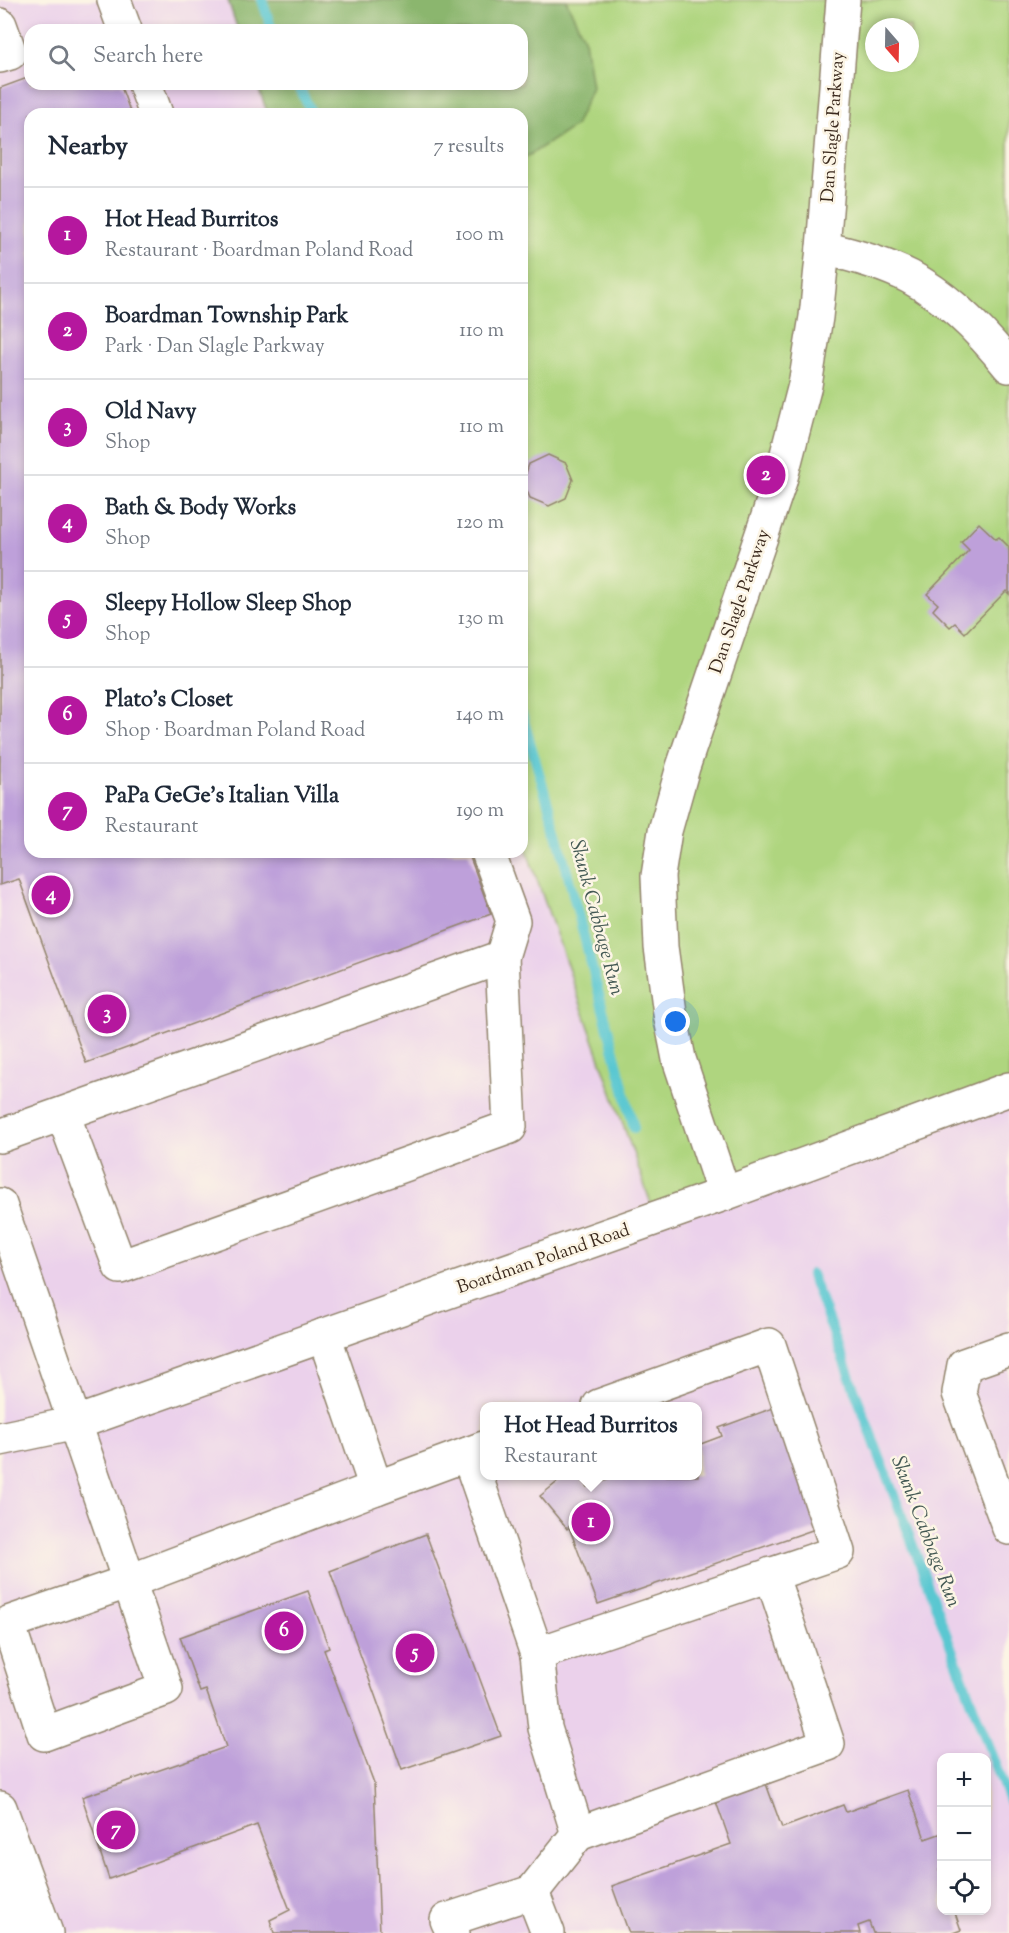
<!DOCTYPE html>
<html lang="en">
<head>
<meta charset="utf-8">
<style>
  :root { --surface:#fff; --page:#f6f6f7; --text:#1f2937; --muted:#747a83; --line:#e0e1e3; --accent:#b5179e }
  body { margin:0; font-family:"Sorts Mill Goudy",serif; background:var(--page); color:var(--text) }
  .controls { position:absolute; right:18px; bottom:18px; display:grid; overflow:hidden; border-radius:12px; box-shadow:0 3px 9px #0003 }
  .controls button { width:54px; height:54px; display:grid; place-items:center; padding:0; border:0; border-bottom:2px solid var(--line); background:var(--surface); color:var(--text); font:30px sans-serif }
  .compass { position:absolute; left:865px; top:18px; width:54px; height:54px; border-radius:50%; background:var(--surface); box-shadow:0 3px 9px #0003; rotate:160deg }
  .you { position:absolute; left:676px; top:1022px; width:21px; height:21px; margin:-15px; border:4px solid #fff; border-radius:50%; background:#1a73e8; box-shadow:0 0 0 9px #1a73e833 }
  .badge { display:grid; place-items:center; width:39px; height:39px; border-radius:50%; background:var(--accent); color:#fff; font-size:20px; font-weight:700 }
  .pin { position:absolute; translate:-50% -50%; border:3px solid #fff; box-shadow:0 2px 6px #0006 }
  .popup { position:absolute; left:480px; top:1402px; width:222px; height:78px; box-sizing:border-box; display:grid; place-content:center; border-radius:12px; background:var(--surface); filter:drop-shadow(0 2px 4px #0005); font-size:20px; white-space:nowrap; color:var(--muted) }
  .popup b { font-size:22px; color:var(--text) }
  .popup::after { content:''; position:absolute; left:50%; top:100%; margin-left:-12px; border:12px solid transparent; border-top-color:var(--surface) }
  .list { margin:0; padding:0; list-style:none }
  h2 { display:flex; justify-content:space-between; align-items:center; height:78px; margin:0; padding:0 24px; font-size:26px }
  h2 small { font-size:20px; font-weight:400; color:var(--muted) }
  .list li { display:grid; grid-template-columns:39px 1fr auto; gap:18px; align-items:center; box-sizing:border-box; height:96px; padding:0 24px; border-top:2px solid var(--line) }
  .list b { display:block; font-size:22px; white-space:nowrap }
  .list p { margin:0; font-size:20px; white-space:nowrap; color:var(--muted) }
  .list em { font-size:20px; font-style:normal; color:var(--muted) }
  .icon { flex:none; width:33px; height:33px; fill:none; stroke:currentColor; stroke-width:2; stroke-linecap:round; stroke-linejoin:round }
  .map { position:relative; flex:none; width:1009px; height:1933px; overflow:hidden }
  .search { position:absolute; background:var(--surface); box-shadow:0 3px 9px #0003; left:24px; top:24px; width:504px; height:66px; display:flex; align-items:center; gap:15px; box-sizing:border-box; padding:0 21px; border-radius:18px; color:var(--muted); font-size:22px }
  .panel { position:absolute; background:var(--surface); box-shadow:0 3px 9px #0003; left:24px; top:108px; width:504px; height:750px; border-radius:18px }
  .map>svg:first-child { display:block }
  .built { fill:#ebd1eb; fill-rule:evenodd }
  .green { fill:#afd57f; stroke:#75804e; stroke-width:1.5; fill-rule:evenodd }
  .forest { fill:#8bb66e; stroke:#637046; stroke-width:1.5 }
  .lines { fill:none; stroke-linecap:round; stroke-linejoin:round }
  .stream { stroke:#5ac7d1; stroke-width:10 }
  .building { fill:#bea0da }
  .minor-casing { stroke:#92846c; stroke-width:36 }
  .major-casing { stroke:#92846c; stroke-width:36 }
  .minor { stroke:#fff; stroke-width:33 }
  .major { stroke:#fff; stroke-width:33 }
  .labels { text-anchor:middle; stroke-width:5; stroke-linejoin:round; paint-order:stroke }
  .street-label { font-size:18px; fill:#3b2a1e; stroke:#fcf5e5 }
  .water-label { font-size:20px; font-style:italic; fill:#445954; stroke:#fcf5e5 }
</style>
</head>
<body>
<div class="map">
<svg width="1009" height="1933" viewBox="0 0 1009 1933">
  <rect width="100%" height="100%" fill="#fcf5e5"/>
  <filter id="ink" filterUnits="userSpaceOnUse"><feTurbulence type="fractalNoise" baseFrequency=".0167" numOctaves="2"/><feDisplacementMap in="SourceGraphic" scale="12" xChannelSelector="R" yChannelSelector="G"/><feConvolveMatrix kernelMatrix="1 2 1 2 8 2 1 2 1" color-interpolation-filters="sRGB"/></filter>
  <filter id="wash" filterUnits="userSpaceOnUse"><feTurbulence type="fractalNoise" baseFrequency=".008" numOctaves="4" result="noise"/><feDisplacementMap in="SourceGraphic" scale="24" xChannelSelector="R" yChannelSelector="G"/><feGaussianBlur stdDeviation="1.35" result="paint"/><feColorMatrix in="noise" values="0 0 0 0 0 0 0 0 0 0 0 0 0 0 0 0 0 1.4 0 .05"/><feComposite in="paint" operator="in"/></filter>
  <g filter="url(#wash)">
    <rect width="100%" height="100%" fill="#e9deba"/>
    <path class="built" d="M0,0H228L238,30H30V84H257L268,114H30V852H522V837L657,1217L1009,1089V1933H0ZM484,1406H698V1476H484ZM942,1758H986V1910H942Z"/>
    <path class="green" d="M228,0H1009V1089L656,1218L522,837V114H268L257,84H522V30H238ZM874,27H910V63H874Z"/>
    <polygon class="forest" points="228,0 566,0 585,40 592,88 575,126 522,160 522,114 268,114 257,84 522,84 522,30 238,30"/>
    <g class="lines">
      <g class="stream">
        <polyline points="262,0 272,30"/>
        <polyline points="298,84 312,114"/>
        <polyline points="522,715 558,837 634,1128"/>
        <polyline points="811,1274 1009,1801"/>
      </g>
    </g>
    <g id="blocks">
      <g class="building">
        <polygon points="30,77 30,84 120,84 131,114 30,114 30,852 468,852 491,914 86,1063 19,879 0,885 0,88"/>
        <polygon points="548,455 566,463 573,480 566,498 549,506 530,498 523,482 529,464"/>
        <polygon points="979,523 996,539 999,537 1009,547 1009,594 1006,591 965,633 955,623 950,627 933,610 938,604 927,594 969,550 961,542"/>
        <polygon points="781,1405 821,1527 598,1604 569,1527 567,1529 540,1496 565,1476 578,1476 587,1487 618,1476 698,1476 698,1445 722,1436 719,1428"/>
        <polygon points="426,1534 501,1736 402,1770 330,1571"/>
        <polygon points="308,1591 329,1648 324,1650 374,1783 380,1933 274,1933 270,1920 290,1910 257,1825 109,1879 82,1797 226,1747 206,1690 200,1692 180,1637"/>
        <polygon points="765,1781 782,1828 843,1805 846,1812 908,1790 925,1839 942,1833 942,1869 939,1870 942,1876 942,1910 954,1910 961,1930 953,1933 873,1933 869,1922 858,1926 860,1933 629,1933 612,1886 731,1844 715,1799"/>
      </g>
    </g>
  </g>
  <g filter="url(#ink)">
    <use href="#blocks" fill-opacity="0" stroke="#92846c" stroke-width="1.5"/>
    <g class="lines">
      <g class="minor-casing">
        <g id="minor">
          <polyline points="114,0 125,30"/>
          <polyline points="0,25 10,53 0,56"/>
          <polyline points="145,84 156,114"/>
          <path d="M823,248C853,255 883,263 910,277C949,298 982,332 1009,366"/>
          <polyline points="488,852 513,921 502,957"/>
          <polyline points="0,1136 502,957 510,1127 120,1267 63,1114"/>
          <polyline points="724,1194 679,1059 670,1013 661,947 658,876 665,831 683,767 780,481 805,385 816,317 823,248 843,0"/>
          <polyline points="0,1205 166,1689 44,1734 8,1623 130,1581 376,1488"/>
          <polyline points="324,1335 376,1488 484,1448"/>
          <polyline points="1009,1349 964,1365 959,1393 1009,1528"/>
          <polyline points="468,1454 537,1654 838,1552 769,1345 599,1406"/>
          <polyline points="537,1654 545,1728 578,1834 828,1744 771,1574"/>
          <polyline points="0,1808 46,1933"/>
          <polyline points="13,1860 10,1910 15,1933"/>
          <polyline points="532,1892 548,1933"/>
          <polyline points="453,1933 447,1920 532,1892 578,1834"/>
        </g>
      </g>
      <g class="major-casing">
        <polyline id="major" points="0,1439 76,1423 724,1194 1009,1089"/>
      </g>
      <use href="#minor" class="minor"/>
      <use href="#major" class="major"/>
    </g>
  </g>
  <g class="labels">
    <g class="street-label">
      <text transform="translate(832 127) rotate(-86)" y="6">Dan Slagle Parkway</text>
      <text transform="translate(739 601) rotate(-71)" y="6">Dan Slagle Parkway</text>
      <text transform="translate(543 1258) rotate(-19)" y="6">Boardman Poland Road</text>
    </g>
    <g class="water-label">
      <text transform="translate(598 917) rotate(75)" y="7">Skunk Cabbage Run</text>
      <text transform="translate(927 1531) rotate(69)" y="7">Skunk Cabbage Run</text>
    </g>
  </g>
</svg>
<div class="controls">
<button>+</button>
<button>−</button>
<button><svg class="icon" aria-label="locate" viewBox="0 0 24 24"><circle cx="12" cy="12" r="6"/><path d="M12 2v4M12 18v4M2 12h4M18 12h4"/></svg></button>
</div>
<svg class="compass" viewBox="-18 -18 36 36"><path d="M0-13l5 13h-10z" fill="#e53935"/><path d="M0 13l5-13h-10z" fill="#747a83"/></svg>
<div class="you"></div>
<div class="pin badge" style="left:591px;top:1522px">1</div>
<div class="popup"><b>Hot Head Burritos</b>Restaurant</div>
<div class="pin badge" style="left:766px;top:475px">2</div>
<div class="pin badge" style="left:107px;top:1014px">3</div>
<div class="pin badge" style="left:51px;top:895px">4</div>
<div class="pin badge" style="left:415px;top:1653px">5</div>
<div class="pin badge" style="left:284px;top:1631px">6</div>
<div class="pin badge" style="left:116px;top:1830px">7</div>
<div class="search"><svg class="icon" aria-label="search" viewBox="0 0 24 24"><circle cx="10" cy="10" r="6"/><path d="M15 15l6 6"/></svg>Search here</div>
<section class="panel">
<h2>Nearby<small>7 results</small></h2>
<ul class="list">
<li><span class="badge">1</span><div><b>Hot Head Burritos</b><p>Restaurant · Boardman Poland Road</p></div><em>100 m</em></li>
<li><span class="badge">2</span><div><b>Boardman Township Park</b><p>Park · Dan Slagle Parkway</p></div><em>110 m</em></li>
<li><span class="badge">3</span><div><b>Old Navy</b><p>Shop</p></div><em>110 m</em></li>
<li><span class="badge">4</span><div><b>Bath &amp; Body Works</b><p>Shop</p></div><em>120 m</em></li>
<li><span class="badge">5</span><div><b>Sleepy Hollow Sleep Shop</b><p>Shop</p></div><em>130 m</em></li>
<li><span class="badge">6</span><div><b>Plato's Closet</b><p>Shop · Boardman Poland Road</p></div><em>140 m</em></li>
<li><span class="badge">7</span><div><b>PaPa GeGe's Italian Villa</b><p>Restaurant</p></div><em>190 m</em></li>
</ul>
</section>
</div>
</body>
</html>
